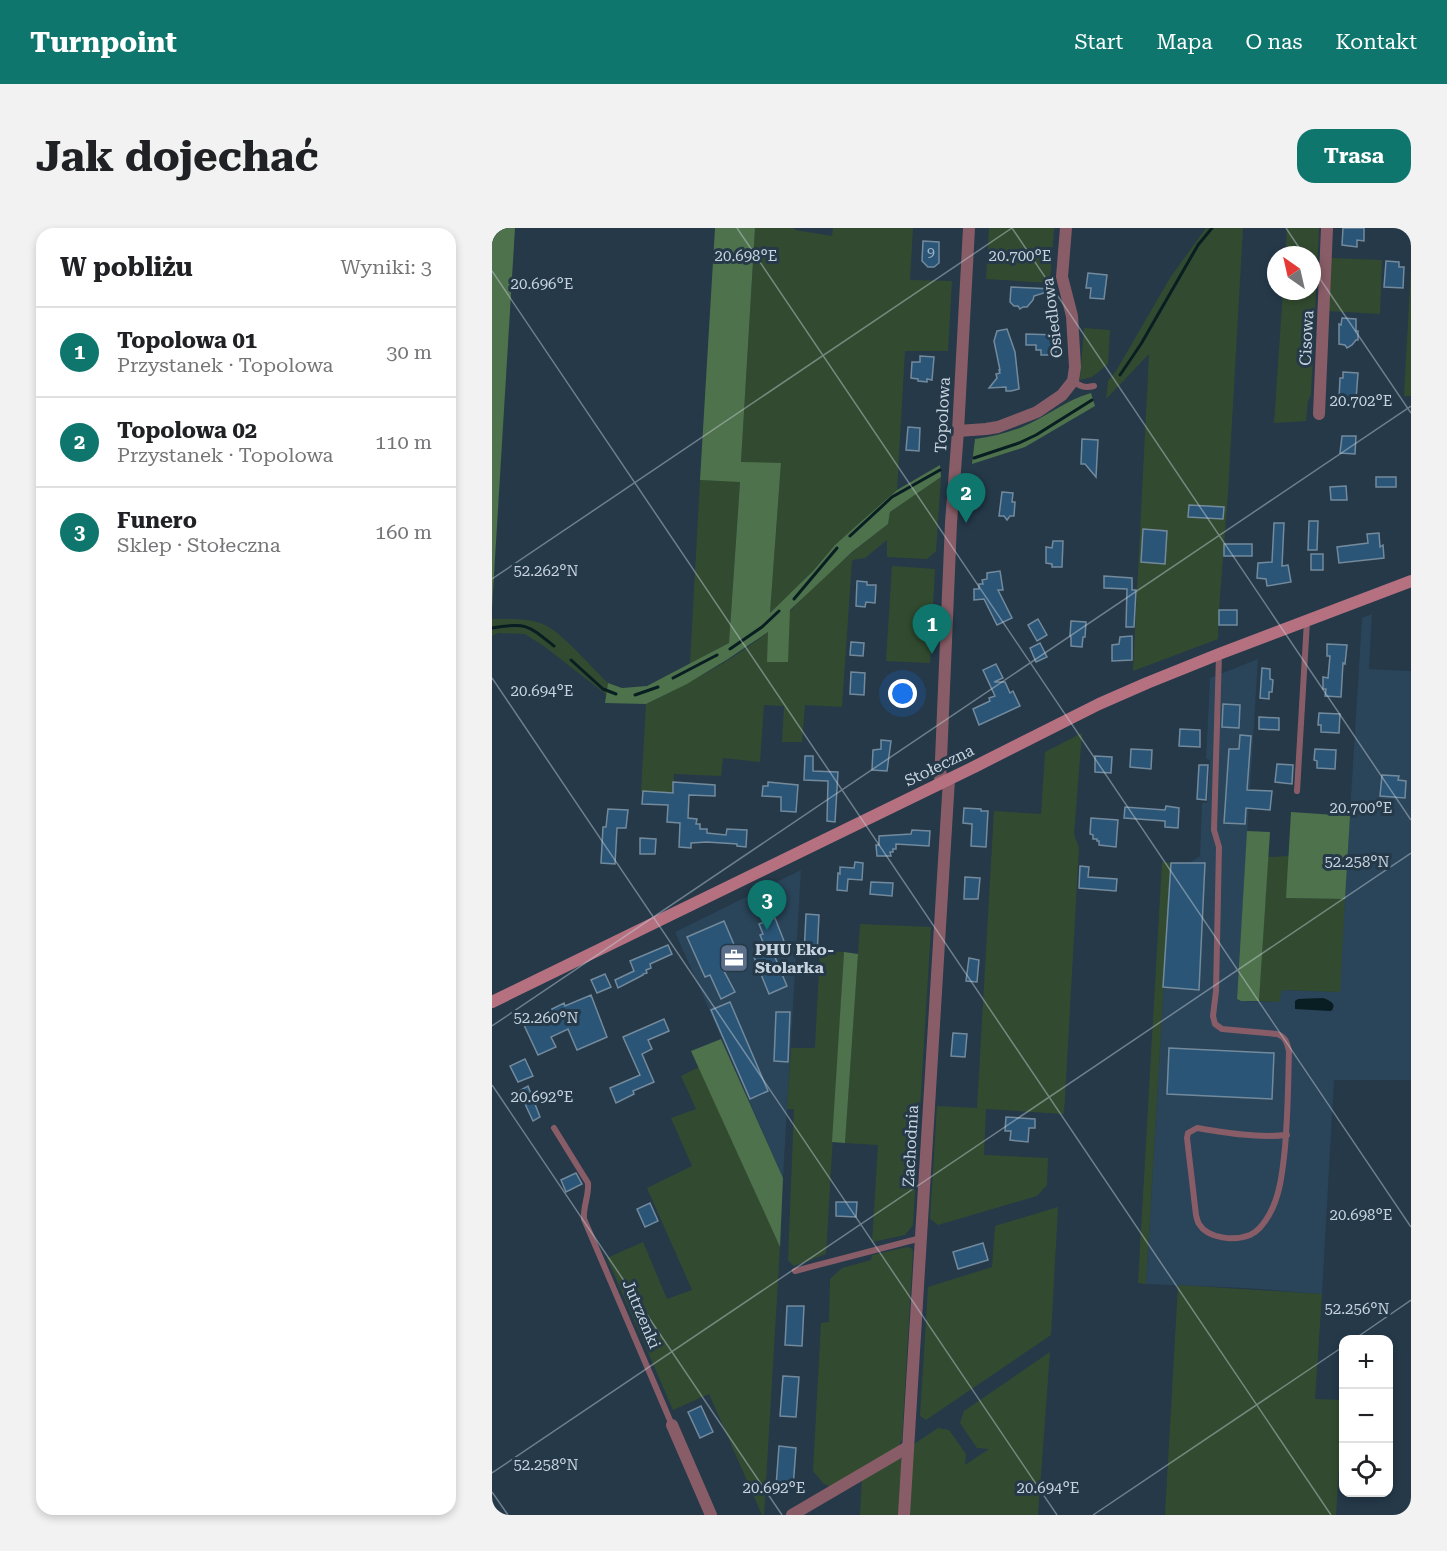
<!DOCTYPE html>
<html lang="pl">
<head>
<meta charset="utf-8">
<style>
  :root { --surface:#fff; --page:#f2f2f2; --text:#202124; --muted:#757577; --line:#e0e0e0; --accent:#0f766e }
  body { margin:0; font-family:"Roboto Serif",serif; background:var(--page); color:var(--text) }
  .controls { position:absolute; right:18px; bottom:18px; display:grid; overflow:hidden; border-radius:12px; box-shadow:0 3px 9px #0003 }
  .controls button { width:54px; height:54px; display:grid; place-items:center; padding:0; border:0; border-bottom:2px solid var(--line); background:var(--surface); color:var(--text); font:30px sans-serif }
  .compass { position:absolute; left:775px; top:18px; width:54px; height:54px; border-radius:50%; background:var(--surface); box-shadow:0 3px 9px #0003; rotate:326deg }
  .you { position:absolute; left:411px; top:466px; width:21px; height:21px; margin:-15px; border:4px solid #fff; border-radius:50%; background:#1a73e8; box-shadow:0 0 0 9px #1a73e833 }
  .badge { display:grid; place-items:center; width:39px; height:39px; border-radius:50%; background:var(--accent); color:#fff; font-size:20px; font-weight:700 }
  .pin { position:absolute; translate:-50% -50px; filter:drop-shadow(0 2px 3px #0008) }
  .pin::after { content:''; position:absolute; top:32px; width:21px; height:18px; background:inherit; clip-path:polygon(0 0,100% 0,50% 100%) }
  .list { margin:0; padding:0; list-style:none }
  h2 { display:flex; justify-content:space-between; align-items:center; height:78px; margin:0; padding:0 24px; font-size:26px }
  h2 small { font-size:20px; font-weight:400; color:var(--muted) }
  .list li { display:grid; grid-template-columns:39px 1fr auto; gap:18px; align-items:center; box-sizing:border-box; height:90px; padding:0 24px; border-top:2px solid var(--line) }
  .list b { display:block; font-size:22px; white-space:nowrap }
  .list p { margin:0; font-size:20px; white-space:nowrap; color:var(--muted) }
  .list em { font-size:20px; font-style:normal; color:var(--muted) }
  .icon { flex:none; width:33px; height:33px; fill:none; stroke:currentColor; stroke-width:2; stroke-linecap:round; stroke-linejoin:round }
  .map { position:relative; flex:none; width:919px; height:1287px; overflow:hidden; border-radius:18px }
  header { display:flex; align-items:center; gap:36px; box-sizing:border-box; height:84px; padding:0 30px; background:var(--accent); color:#fff }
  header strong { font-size:28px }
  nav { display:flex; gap:33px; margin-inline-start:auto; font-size:21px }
  .intro { display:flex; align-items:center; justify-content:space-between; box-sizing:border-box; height:144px; padding:0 36px }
  h1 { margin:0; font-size:42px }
  .button { padding:15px 27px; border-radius:18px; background:var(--accent); color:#fff; font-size:21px; font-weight:700 }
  main { display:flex; gap:36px; padding:0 36px }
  aside { flex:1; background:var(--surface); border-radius:18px; box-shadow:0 3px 9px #0003 }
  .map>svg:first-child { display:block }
  .built { fill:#2a4459 }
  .green { fill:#324b30 }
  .forest { fill:#4e724b }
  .water { fill:#081e22 }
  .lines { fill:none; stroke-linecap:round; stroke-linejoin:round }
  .stream { stroke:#081e22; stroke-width:3 }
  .building { fill:#2a5576; stroke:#738a9d; stroke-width:1.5 }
  .service { stroke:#895d67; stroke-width:6 }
  .minor { stroke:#895d67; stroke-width:12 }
  .secondary { stroke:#b67181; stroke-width:12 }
  .ticks { fill:none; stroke:#c7d3de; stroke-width:1.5; stroke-opacity:0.45 }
  .labels { text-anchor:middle; stroke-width:6; stroke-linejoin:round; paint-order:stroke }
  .number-label { font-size:14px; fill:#a0b4c4 }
  .street-label { font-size:16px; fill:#c7d3de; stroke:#253949 }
  .poi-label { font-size:16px; font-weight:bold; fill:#c7d3de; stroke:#253949; text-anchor:start }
  .ticks-label { font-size:15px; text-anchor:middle; fill:#c7d3de; stroke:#253949; stroke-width:6; stroke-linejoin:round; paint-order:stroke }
</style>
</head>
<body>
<header>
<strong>Turnpoint</strong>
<nav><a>Start</a><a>Mapa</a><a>O nas</a><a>Kontakt</a></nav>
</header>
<div class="intro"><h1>Jak dojechać</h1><a class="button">Trasa</a></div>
<main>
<aside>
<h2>W pobliżu<small>Wyniki: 3</small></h2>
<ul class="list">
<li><span class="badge">1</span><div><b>Topolowa 01</b><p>Przystanek · Topolowa</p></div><em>30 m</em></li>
<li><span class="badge">2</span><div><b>Topolowa 02</b><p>Przystanek · Topolowa</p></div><em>110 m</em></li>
<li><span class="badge">3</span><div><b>Funero</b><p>Sklep · Stołeczna</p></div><em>160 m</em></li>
</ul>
</aside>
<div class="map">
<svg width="919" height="1287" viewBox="0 0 919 1287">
  <rect width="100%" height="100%" fill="#253949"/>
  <g class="built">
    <polygon points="880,386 877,441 919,443 919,852 842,852 830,1066 753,1060 654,1056 679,635 697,635 708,628 710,575 715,575 718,532 714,531 718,450 766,431 745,771 749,773 787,774 789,762 847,764 870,390"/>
    <polygon points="309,642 291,950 183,704"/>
  </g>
  <g class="green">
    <polygon points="263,0 302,0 303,2 340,8 341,0 421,0 418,52 460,53 456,123 413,123 405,262 343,317 321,343 278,385 289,236 249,235"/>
    <polygon points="497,0 562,0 558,55 494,51"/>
    <polygon points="714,0 751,0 736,264 727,382 726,411 641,443 657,126 614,171 616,153 624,143 678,50"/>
    <polygon points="795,0 827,0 819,167 816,173 814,193 782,195 791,63 820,63 820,27 793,27"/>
    <polygon points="839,30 890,32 888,86 836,83"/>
    <polygon points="919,39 919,168 912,168"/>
    <polygon points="592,100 618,102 616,136 600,149 588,152"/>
    <path d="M449,249L444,323L435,331L395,329V312L373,330L360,332L350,479L313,477L310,514H290L292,478L272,477L268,534L231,530L229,548L182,546L181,564H149L154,476C195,456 240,433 276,404C292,391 305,375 319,362C343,338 369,317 396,296L398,284Z"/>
    <polygon points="208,252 248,253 237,415 198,436"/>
    <polygon points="400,338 443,341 438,435 394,433"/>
    <path d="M0,391C16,391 36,390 51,396C70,404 99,439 116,455L115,467L53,419L33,406L6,405L0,408Z"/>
    <polygon points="590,505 582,606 587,620 572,886 494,881 492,927 556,930 555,957 545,968 446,997 438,991 445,878 485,880 502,583 549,586 553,524"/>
    <polygon points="797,628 795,670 853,671 848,764 790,762 787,774 767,773 776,629"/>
    <polygon points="670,634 679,635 654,1056 646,1055"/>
    <polygon points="368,696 439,699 421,997 413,1007 380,1014 386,917 353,915"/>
    <polygon points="328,722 352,724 334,1026 302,1038 296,1032 302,881 295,881 299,820 323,820"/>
    <polygon points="207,839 288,1019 272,1287 270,1287 217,1166 181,1182 115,1030 151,1014 175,1071 200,1062 155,960 200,938 179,890 204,881 189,848"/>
    <polygon points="566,979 559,1107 434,1192 428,1188 436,1059 500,1039 503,998"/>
    <polygon points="415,1019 419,1020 421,1023 410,1211 407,1218 339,1259 332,1256 321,1243 329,1095 337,1094 338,1051 350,1040 379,1032 380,1027"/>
    <polygon points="686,1057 830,1066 823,1171 851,1172 844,1287 673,1287"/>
    <polygon points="558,1124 546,1287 415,1287 419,1218 446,1200 457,1202 474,1226 473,1237 497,1221 485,1220 468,1195 472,1183"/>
    <polygon points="407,1229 412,1233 409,1287 368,1287 370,1251"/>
  </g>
  <g class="forest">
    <polygon points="0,0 23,0 0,380"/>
    <polygon points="223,0 263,0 249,234 289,235 278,385 321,343 343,317 363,299 405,262 448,237 449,249 398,284 396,296 360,324 298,382 296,434 275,434 276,404 236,431 195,456 154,476 113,475 116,455 130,460 155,458 237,415 248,254 208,252"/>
    <path d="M599,165L603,178L533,219L480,236L483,211C499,209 515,205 530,199C554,189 574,172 599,165Z"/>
    <polygon points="799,584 858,588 853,671 794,670"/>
    <polygon points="755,603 778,604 767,773 749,773 745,771"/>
    <polygon points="352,724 366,726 353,915 340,914"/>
    <polygon points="229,811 291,950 288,1019 199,823"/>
  </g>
  <path class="water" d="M831,770C837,772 846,776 839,783L803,781V773L806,771Z"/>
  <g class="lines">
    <g class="stream">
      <polyline points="628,147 649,116 706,17 720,0"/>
      <polyline points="482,230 527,215 544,207 600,172"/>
      <polyline points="358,308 400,269 448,242"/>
      <polyline points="302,371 345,320"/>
      <path d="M0,400C34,394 36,397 62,418"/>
      <polyline points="238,421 270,399 287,383"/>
      <polyline points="79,432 111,461 124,466"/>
      <polyline points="181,450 225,427"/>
      <polyline points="143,467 166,459"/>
    </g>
  </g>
  <g class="building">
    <polygon points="851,0 872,0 872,13 865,12 865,19 850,17"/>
    <polygon points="431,13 447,14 447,35 442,39 436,39 430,33"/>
    <polygon points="894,33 907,34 907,39 912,39 911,60 892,59"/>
    <polygon points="596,45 615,47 612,71 598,70 599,60 594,60"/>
    <polygon points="519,59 561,61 561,62 542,68 541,72 535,79 531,79 528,81 526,78 522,78 518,74"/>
    <polygon points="850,90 864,91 864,103 866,103 866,112 864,112 860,117 855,120 853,117 847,116 847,96 849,97"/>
    <polygon points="515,101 523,124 527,161 519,163 514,163 514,159 497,160 505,150 504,146 508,145 507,142 508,142 502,113 505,103"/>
    <polygon points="534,106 564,107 564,127 549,127 549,122 544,122 544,117 534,117"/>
    <polygon points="428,128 442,129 440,152 435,151 435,154 426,153 426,151 419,150 420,134 428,134"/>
    <polygon points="851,144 866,145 864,172 847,171 848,150 851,150"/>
    <polygon points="416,199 428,200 427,223 414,222"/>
    <polygon points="850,208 864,208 863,226 848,225"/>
    <polygon points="590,211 606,212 604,249 593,236 589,236"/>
    <rect x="884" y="249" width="20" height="10"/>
    <polygon points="854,258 855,272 839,272 838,259"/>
    <polygon points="510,264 521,265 520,274 523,274 522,288 518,288 515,292 512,288 507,288"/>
    <polygon points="697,277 732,279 731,291 696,289"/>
    <polygon points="817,293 826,293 825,322 816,322"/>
    <polygon points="782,295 792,295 790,338 796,337 799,354 775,358 774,351 765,350 766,335 780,334"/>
    <polygon points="651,301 675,303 673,336 649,334"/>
    <polygon points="887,305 888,319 891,317 892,330 847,335 845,319 876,315 875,306"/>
    <polygon points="561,313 571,313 570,339 560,339 560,336 554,335 554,319 560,320"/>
    <rect x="732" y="316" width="28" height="12"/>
    <rect x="819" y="326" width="12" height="16"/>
    <polygon points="508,343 511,362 506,362 520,390 505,397 492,371 482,372 482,361 487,361 487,356 491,356 490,352 495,351 495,345"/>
    <polygon points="612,348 640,350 640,362 644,362 642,399 634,399 635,361 612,360"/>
    <polygon points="365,353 375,354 375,357 384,357 383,375 374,374 373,379 364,378"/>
    <rect x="727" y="382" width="18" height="15"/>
    <polygon points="546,391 555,407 545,413 536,397"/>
    <polygon points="579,393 594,394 593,409 591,409 590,419 579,418 579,409 578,408"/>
    <polygon points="640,408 640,432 620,433 620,417 627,416 628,409"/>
    <polygon points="359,414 372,415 371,428 358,427"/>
    <polygon points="548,415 555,429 544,434 538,420"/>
    <polygon points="835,416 855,417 853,436 851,435 849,469 833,468 834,461 831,461 831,449 836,450 838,428 835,428"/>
    <polygon points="504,436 511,450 502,454 513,454 518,465 521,463 528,478 487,497 481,481 498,473 497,470 503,468 491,442"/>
    <polygon points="770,440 778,441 778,451 781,452 780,464 777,464 777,471 768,470"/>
    <polygon points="359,444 373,445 372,467 358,466"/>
    <polygon points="731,476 748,477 747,500 730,499"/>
    <polygon points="827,485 848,486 847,505 829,504 829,497 826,497"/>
    <polygon points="767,489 787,490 787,502 767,501"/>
    <polygon points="688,501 708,502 708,519 687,518"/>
    <polygon points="748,507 759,508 755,562 780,563 778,582 754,580 753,596 732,595 737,521 747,521"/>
    <polygon points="389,512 399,513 395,543 380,542 381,522 389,521"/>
    <polygon points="639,521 660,522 659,541 638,539"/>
    <polygon points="823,521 844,522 843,541 825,540 825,533 822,532"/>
    <polygon points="313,528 321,528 321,543 346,544 343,594 335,593 336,553 312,552"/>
    <polygon points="603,528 620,529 619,545 603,544"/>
    <polygon points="785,536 801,537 800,556 783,554"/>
    <polygon points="707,537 716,537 714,572 705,571"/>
    <polygon points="890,547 907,548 906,552 914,553 913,570 888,568"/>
    <polygon points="181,554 223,557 223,568 197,567 196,590 205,591 204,596 208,596 208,601 215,601 215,605 234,607 235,601 255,602 254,619 245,618 245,616 215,614 199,615 199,620 187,619 188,595 175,594 176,577 150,576 151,563 181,565"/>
    <polygon points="276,554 306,557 304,584 289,583 289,569 270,568 271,558 276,558"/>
    <polygon points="674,578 687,580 686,600 673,599 673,593 632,590 633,579 673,582"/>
    <polygon points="472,580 489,581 489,583 496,583 494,619 479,618 480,596 471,595"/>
    <polygon points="116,581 136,582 134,600 125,600 123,636 109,635 111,599 114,599"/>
    <polygon points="599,590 626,592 624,619 607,617 607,613 605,613 605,611 601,611 601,607 598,606"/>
    <polygon points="420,602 438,603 437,618 404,616 404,621 401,621 401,624 398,624 399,628 385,628 384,617 387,617 387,608 419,606"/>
    <polygon points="148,610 164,611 163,626 148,626"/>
    <polygon points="363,634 371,635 370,652 356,651 355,663 345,662 346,645 348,646 348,639 362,640"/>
    <polygon points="679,635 713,635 707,762 671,759"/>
    <polygon points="588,638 597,639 596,649 625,651 624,663 587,660"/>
    <polygon points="473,649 488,650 486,671 472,671"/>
    <polygon points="379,654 401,655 400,668 378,666"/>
    <polygon points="314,686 327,687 325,728 312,727"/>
    <polygon points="283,690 292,713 274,721 268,707 271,706 267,696"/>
    <polygon points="232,693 246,726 240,737 231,741 243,764 229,771 218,747 213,749 195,709"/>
    <polygon points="176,717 180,726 158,736 159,740 154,742 155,745 151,746 151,747 126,760 123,752 142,743 138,733"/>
    <polygon points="280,722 295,758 277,766 262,729"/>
    <polygon points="477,730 487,732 485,754 474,753"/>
    <polygon points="113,746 119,759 105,765 99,752"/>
    <polygon points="99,767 115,809 85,822 76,801 59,809 64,819 46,827 31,795 59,783 58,782 72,775 73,778"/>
    <polygon points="238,774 276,863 258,871 219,782"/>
    <polygon points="284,784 298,784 296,834 282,833"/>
    <polygon points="172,791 177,803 156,812 160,821 150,826 162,854 141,863 142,866 124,875 118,860 148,847 131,809"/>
    <polygon points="461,805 475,806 473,829 459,828"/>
    <polygon points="677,820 782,825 780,871 675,866"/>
    <polygon points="33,831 41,848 26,854 18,838"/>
    <polygon points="36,858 48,889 41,893 27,863"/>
    <polygon points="514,889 543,891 543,900 537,900 536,914 518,912 519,903 513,903"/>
    <polygon points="84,945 90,956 74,964 69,952"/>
    <polygon points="344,974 365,974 364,989 344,988"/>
    <polygon points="158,975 166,993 153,999 145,981"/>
    <polygon points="491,1015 496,1032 466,1041 461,1024"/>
    <polygon points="295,1078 312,1078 310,1118 293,1117"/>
    <polygon points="291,1148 307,1149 304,1189 288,1188"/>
    <polygon points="209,1178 221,1204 208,1210 196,1184"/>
    <polygon points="287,1218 304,1220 301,1260 284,1259"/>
  </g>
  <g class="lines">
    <g class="service">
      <path d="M581,153C589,159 593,160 602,158"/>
      <path d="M727,426L722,602L727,619L724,763L721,788L723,796L730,801L785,806C794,809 795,815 797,823C796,859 796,894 792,929C790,946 788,963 781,979C776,990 769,1002 758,1007C743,1013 716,1011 707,996C705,993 705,990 704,987L695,910L696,905L705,900C735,905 764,910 795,907"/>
      <polyline points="805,563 815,393"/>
      <path d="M62,900L96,955C97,968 91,978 92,991L180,1197"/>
      <polyline points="303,1043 429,1010"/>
    </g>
    <g class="minor">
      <polyline points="827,186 835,0"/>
      <polyline points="466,203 494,201 506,199 545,184 570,167 581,153 583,139 580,88 570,49 574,0"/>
      <polyline points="448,555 459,295 466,203 477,0"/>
      <polyline points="180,1197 219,1287"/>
      <polyline points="300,1287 416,1219"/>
      <polyline points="412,1287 457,551"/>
    </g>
    <polyline class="secondary" points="0,774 484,538 607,476 655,455 727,426 919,353"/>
  </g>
  <path class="ticks" d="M245,0L919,999M520,0L919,592M794,0L812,27M820,39L919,185M0,43L839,1287M0,351L520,0M0,450L565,1287M0,798L919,178M0,857L290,1287M861,1112L919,1072M0,1245L919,625M0,1264L16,1287M601,1287L852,1118"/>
  <defs>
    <g id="office-square" transform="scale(1.5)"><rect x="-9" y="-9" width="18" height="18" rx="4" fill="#5c6f8a" stroke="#253949"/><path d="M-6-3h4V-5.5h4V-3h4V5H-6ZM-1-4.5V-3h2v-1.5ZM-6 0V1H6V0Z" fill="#fff"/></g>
  </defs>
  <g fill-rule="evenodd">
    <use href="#office-square" x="242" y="730"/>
  </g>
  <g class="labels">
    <g class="number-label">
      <text x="439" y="29">9</text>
    </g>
    <g class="street-label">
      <text transform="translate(560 90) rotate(-97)" y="6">Osiedlowa</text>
      <text transform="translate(814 110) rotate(-87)" y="6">Cisowa</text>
      <text transform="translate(450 187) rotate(-87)" y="6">Topolowa</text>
      <text transform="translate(447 537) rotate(-26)" y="6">Stołeczna</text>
      <text transform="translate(418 918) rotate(-87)" y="6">Zachodnia</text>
      <text transform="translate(150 1086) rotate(67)" y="6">Jutrzenki</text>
    </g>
    <g class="poi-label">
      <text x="263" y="727">PHU Eko-<tspan x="263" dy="18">Stolarka</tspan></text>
    </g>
  </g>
  <g class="ticks-label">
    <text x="254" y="33">20.698°E</text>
    <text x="528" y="33">20.700°E</text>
    <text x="50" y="61">20.696°E</text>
    <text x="869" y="178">20.702°E</text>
    <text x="54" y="348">52.262°N</text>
    <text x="50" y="468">20.694°E</text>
    <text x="869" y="585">20.700°E</text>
    <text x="865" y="639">52.258°N</text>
    <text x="54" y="795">52.260°N</text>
    <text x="50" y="874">20.692°E</text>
    <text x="869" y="992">20.698°E</text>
    <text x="865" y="1086">52.256°N</text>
    <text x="54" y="1242">52.258°N</text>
    <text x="282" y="1265">20.692°E</text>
    <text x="556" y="1265">20.694°E</text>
  </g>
</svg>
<div class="controls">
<button>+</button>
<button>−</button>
<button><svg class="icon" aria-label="locate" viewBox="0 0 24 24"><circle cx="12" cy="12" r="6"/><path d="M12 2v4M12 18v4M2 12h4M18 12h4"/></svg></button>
</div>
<svg class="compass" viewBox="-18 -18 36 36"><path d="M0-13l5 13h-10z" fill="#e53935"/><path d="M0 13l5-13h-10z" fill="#757577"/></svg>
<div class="you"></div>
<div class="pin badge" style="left:440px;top:426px">1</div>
<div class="pin badge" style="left:474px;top:295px">2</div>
<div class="pin badge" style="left:275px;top:702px">3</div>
</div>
</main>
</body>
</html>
